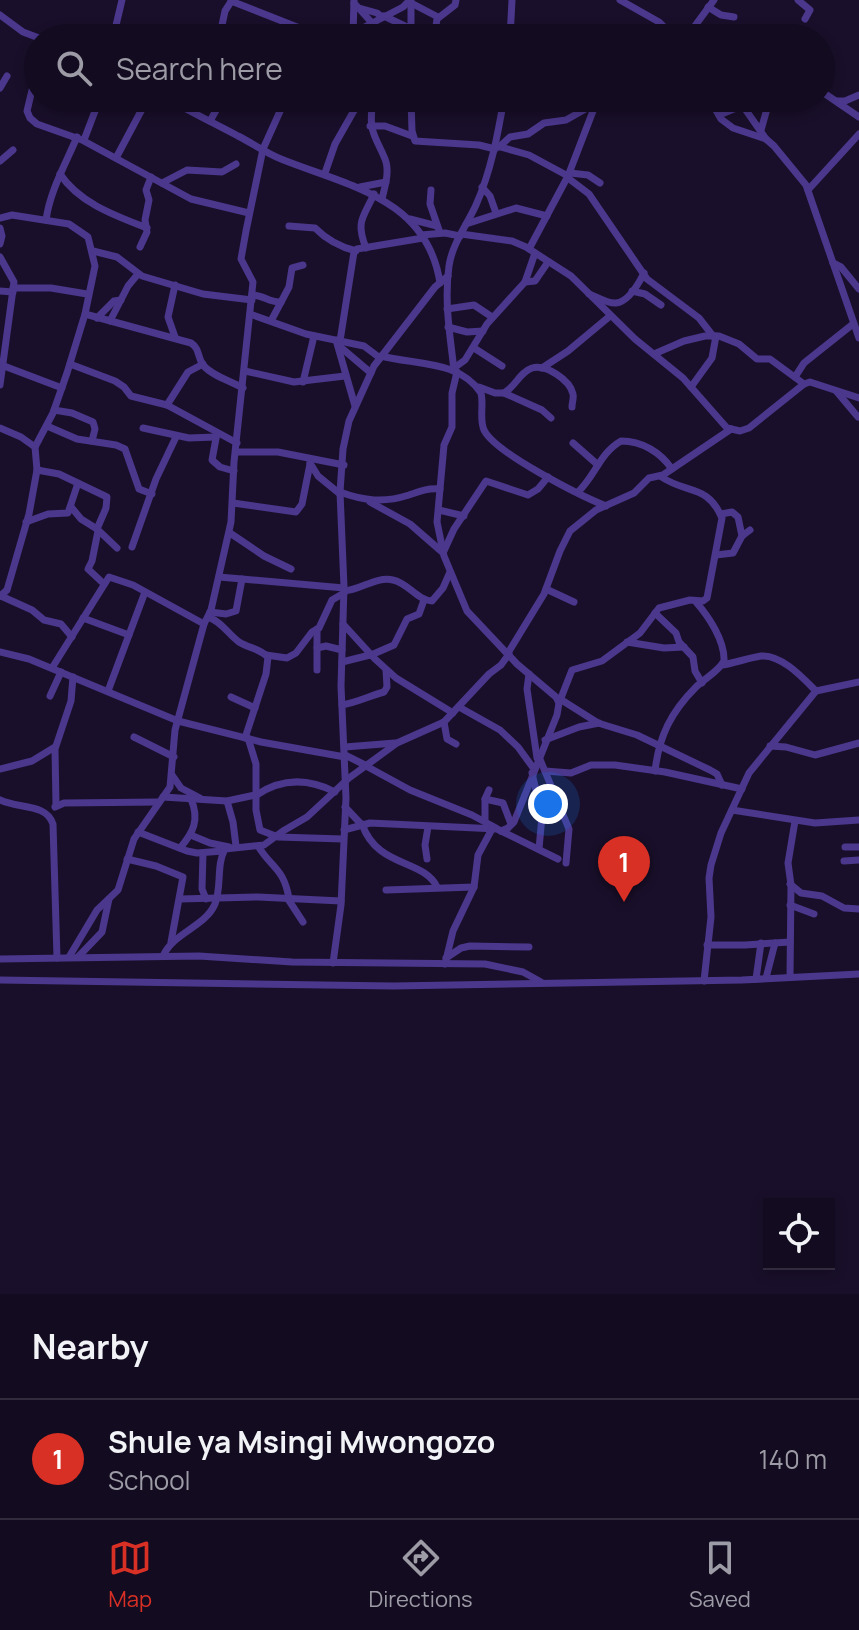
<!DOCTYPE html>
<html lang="en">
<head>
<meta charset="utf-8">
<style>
  :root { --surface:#130b20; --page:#20192d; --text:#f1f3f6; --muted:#9d9ba5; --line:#322b3e; --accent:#d93025 }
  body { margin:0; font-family:Manrope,sans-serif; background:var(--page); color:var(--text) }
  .controls { position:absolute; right:24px; bottom:24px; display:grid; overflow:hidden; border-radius:0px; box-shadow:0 4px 12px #0003 }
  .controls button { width:72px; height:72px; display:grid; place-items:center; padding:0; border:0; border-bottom:2px solid var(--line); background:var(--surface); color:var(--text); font:40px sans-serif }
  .you { position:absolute; left:548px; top:804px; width:28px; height:28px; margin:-20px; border:6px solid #fff; border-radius:50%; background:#1a73e8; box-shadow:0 0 0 12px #1a73e833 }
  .badge { display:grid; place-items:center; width:52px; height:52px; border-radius:50%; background:var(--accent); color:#fff; font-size:26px; font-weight:700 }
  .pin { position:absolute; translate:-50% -66px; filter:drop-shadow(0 2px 4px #0008) }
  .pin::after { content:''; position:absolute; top:42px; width:28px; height:24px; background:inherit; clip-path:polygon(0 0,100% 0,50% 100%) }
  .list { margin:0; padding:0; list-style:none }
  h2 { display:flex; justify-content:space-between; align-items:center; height:104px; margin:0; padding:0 32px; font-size:34px }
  h2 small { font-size:26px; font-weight:400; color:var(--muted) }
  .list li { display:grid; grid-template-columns:52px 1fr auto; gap:24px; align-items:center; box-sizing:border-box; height:120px; padding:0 32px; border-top:2px solid var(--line) }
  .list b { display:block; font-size:30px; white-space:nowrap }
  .list p { margin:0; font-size:26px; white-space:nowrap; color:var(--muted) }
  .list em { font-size:26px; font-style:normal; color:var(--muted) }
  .icon { flex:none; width:44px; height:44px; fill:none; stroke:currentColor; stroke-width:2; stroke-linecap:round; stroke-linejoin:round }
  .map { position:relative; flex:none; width:859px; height:1294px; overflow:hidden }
  .search { position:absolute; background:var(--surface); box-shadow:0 4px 12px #0003; left:24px; right:24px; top:24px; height:88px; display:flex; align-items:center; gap:20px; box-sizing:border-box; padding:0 28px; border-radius:44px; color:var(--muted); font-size:30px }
  .sheet { height:224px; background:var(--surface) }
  nav { display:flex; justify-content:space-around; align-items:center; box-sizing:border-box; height:112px; border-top:2px solid var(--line); background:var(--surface); font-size:22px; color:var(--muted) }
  nav a { display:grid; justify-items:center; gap:4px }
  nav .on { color:var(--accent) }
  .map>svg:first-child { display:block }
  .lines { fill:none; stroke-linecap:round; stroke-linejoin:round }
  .minor { stroke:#4b378c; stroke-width:7 }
</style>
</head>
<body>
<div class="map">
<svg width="859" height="1294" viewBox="0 0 859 1294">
  <rect width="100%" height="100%" fill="#190f2a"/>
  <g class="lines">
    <g class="minor">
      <polyline points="620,0 659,22 675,38"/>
      <polyline points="798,0 810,10 805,19"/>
      <polyline points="231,1 320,36 353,38"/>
      <polyline points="354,3 373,24"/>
      <polyline points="411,3 438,17"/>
      <polyline points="708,7 721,15 734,17"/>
      <polyline points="359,8 377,13 382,17"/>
      <polyline points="0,15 23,32 39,38"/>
      <polyline points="384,16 411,29"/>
      <polyline points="353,33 403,7 410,0"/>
      <polyline points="353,36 354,0"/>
      <polyline points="113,38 122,0"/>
      <polyline points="232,38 221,30 225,11 232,0"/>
      <polyline points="411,38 411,0"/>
      <polyline points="428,38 435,32 437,19 455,5 456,0"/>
      <polyline points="510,38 512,0"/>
      <polyline points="686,38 714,0"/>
      <polyline points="38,65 27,111 30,118 37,124 82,140 191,199 249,213"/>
      <polyline points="0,88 7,76"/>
      <polyline points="821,91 859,117"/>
      <path d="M167,98C190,112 214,123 238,136C252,143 266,153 281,159C348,186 427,198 440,283"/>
      <path d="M358,98L372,108C369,133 376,137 385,159C390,171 385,186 382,199"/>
      <polyline points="411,98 412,131 415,141 479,145 495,149"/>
      <polyline points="659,98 692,102 710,100"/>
      <polyline points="709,98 721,119 733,128 766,139 774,146 806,185 859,338"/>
      <polyline points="837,101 845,101 859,95"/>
      <polyline points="743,106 766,139"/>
      <polyline points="719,115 761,98"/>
      <polyline points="210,121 223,98"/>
      <polyline points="370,126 385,126 412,136"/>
      <polyline points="761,130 770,98"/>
      <polyline points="84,140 100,98"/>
      <polyline points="497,146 529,155 568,176"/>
      <polyline points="499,147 510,137 528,134 544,123 566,120 596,103"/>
      <polyline points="116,158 148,98"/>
      <polyline points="0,161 13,150"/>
      <polyline points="325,173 335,144 360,100"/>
      <polyline points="570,173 588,175 600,183"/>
      <path d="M60,174C79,203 116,216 147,228"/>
      <polyline points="568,178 589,194 647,279 699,318 713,336"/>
      <polyline points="162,183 187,170 222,172 236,164"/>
      <polyline points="360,187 386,182"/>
      <polyline points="482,187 490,196 496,213"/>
      <polyline points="431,190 430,204 440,233"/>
      <polyline points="808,190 859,134"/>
      <polyline points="0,218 12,215 69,224 88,237 95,266 85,314 67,373 53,413 35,447 37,470 29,514 7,590 0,596"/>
      <polyline points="410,219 437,226"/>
      <path d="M46,220C50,191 65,165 77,137"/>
      <polyline points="466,224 516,208 547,216"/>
      <path d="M289,226L315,228C326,239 340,247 356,251"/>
      <polyline points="0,228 2,236 0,244"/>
      <polyline points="461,234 512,241 526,247 571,276 635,339 683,378 727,428 740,431 749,428 804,384 810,382 859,398"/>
      <polyline points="421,235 445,233 460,236"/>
      <polyline points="140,247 147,232 145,220 149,200 146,190 151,177"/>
      <path d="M366,248C355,221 364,217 374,194"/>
      <polyline points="529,249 568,176 598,98"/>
      <polyline points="93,251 117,257 142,276 203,294 252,300"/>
      <polyline points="0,257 14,282 0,385"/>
      <polyline points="833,263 841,267 859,289"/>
      <polyline points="525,282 535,281 548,262"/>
      <polyline points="175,285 168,317 175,337"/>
      <polyline points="13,288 51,288 87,294"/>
      <polyline points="0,291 13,292"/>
      <polyline points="632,291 645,294 661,305"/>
      <path d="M589,294C597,297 608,304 616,303C628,302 639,283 644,273"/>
      <path d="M252,295C263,295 270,303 281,302"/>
      <polyline points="447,309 474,305 492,317"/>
      <path d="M85,314L191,343C200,349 197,356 203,365C212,376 231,381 243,388"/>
      <polyline points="250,314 306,334 364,346 380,358"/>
      <polyline points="97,318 114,301 121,300"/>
      <polyline points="110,321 128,286 138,274"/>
      <polyline points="271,321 289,287 292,268 303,265"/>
      <polyline points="448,327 467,332 483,331"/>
      <polyline points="336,340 355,406"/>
      <polyline points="340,341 354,252 357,249 423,238"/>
      <polyline points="338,345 371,373"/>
      <polyline points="474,348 502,366"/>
      <polyline points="654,354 684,341 705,336 719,336 739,344 757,359 770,359 804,384"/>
      <path d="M381,356C415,365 459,360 481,393C484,405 479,419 484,430C495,453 581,496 606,506"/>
      <polyline points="70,364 115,381 124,387 131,396 167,405 237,443"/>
      <polyline points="4,366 62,388"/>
      <polyline points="454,368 465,360 487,324 525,282 535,253"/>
      <polyline points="542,368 568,351 610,316"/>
      <path d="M454,370C450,335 444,301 449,266C452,244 467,225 476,205C491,171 498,134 504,98"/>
      <polyline points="245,371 294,382 345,376"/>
      <polyline points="457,372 452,393 452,427 444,445 437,522 444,556 467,611 517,664 556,697 559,703 557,715 514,822 508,828 501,831"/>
      <polyline points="795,377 804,363 853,324"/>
      <polyline points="303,382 314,336"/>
      <path d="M479,387L495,393H504C515,387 520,372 532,368C546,364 570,380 573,394C574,398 572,402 572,407"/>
      <polyline points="691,387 712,358 716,336"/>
      <polyline points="837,392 858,417"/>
      <polyline points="504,393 542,410 551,418"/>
      <polyline points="167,405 188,372 203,364"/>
      <polyline points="54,410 72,413 93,422 95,429 92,441"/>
      <polyline points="47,426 77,439 116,445 125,449 139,489 152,494"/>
      <polyline points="0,428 21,437 35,447"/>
      <polyline points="143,428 189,438 216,437"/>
      <polyline points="217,433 212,460 220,467 234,471"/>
      <polyline points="573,443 598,465"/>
      <polyline points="236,452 278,452 344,465"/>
      <polyline points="310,463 318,476 340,494"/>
      <polyline points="37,470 59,474 107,497 106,508 97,529 117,548"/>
      <path d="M340,492C364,501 384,503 409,495C420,491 428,488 440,489"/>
      <path d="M578,492C595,476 600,453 621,441C642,441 660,452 672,469"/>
      <polyline points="370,502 410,524 441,551"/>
      <polyline points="233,503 296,512 302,504 310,464"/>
      <polyline points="72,508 81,519 97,529"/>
      <polyline points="439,510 464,516"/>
      <polyline points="721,514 732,512 738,517 742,536"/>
      <polyline points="26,522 48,514 68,513 78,483"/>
      <polyline points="98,531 92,561 88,569 103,583"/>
      <polyline points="230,533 264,556 291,569"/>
      <polyline points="132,547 156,479 176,437"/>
      <polyline points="443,553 454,529 486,481 528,495 538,489 548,477"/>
      <polyline points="716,555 733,553 742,536 750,530"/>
      <polyline points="219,577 344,588"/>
      <polyline points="546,589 574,602"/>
      <path d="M344,591C361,590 376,576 393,580C408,583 417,600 432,601L443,588L450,572"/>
      <polyline points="1,596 32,610 44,620 61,624 72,637"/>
      <polyline points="210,612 226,614 236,611 242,579"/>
      <polyline points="655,613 676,633 679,642 693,657 695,671 702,683"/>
      <path d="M208,617C222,622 227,633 239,642C248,648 259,648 268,657L266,674L245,738"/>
      <polyline points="83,618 129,635"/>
      <polyline points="343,624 375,659 396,678 453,713"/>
      <polyline points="317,629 317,670"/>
      <polyline points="627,642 664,648 684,647"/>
      <polyline points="317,648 326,646 342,650"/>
      <polyline points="0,652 29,659 178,721 261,742 345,757"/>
      <polyline points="508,653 544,594 560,551 570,531 596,510 634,493 649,478 663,475 731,429"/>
      <polyline points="266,655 287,658 296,653 312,632 319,628 332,600 344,593"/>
      <polyline points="371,655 394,645 407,619 419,614 424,600"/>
      <polyline points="342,662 370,655"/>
      <path d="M722,665C735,663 748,658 761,656C781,654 803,678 816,691"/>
      <polyline points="52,668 109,577 133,585 204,624"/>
      <polyline points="529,674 527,689 537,758"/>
      <polyline points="108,691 145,592"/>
      <polyline points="50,696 61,672"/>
      <polyline points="231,697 255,708"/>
      <polyline points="560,699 598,723 637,735 710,770 717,774 722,785"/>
      <path d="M559,703L572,670L602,661L640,633L659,608L690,600L703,601L707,598L722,518C707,483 687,495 660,476"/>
      <path d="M342,705C358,702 369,696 384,692L387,687L386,670"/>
      <polyline points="459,707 500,730 518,747 534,769"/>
      <polyline points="444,722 447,739 456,744"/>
      <polyline points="134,737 174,757"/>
      <polyline points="248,738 256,764 256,810 260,830 278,837 343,839"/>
      <polyline points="545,740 579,727 599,723"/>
      <polyline points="770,746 786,747 815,755 859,743"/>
      <polyline points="345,747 395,743"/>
      <polyline points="345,755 367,766"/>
      <polyline points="539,757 569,829 566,863"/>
      <polyline points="366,766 410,790 472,815 496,828"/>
      <polyline points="0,769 32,761 55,747"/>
      <polyline points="545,771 571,773 591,765 615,765 665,772 742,789"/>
      <path d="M655,771C659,736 671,712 696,687C705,678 718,672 724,661C725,641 709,617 696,602"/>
      <polyline points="532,773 542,816 539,849"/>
      <polyline points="172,775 181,788 200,798"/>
      <path d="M255,796C281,778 308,778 335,792"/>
      <polyline points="163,797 227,801 255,795"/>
      <polyline points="485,799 503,803 511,824"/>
      <path d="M0,800C18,809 46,803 53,824L57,958"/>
      <polyline points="227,801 233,822 236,846"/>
      <polyline points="56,805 55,749 71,701 73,677"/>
      <polyline points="55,807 64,803 159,802"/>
      <polyline points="345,807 361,824"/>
      <polyline points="732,810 815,823 859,820"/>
      <polyline points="485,821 485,799 489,790"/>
      <path d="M362,824C377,868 424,859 437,887"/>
      <polyline points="344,830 370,823 497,829 558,859"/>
      <polyline points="138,832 187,851 197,853 223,851"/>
      <polyline points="193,836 210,843 229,847"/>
      <path d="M258,846C272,869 284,868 289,899"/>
      <polyline points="845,847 859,847"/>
      <path d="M180,848C193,833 200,820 191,799"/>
      <polyline points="203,853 202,889 206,899"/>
      <polyline points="127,859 156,866 183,877 171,942"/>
      <polyline points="427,859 425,845 428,827"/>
      <polyline points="844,861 859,860"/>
      <polyline points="790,884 801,893 822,896 844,908 859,909"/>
      <polyline points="386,890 474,887"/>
      <polyline points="180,899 258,897 341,901"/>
      <polyline points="288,899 303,922"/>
      <polyline points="790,905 814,914"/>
      <polyline points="707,945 745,945 790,942"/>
      <path d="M163,956C174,932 205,927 215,904C222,886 216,865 225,849L264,845L283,831L307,817L349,778L397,743L444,722L489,674L501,665L509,654"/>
      <polyline points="69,957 97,910 118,890 134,839 170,787 175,730 204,624 211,610 231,522 234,462 253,282 241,259 246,231 263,149 286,98"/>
      <polyline points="78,957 102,932 109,899"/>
      <polyline points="446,958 461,948 470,946 529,947"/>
      <polyline points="0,959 199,956 292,962 485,964 523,972 541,982"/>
      <polyline points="333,963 341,905 346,798 341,686 344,587 340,492 343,449 349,421 374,366 435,287 448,276"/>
      <polyline points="445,964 453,931 474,887 478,855 492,829"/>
      <polyline points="790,977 791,885 788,863 795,821"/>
      <polyline points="766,978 775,943"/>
      <polyline points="756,979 761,943"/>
      <polyline points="0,980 393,986 742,980 859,974"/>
      <polyline points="704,981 711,917 709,878 711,865 721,833 749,773 816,691 859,682"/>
    </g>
  </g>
</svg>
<div class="controls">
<button><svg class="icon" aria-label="locate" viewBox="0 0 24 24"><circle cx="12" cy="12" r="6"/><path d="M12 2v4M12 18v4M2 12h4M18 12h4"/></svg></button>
</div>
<div class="you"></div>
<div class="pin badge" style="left:624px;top:902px">1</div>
<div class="search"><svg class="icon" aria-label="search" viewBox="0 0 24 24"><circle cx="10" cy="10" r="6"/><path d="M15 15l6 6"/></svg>Search here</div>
</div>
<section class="sheet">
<h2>Nearby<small></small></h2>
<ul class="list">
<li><span class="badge">1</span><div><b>Shule ya Msingi Mwongozo</b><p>School</p></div><em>140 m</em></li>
</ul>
</section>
<nav>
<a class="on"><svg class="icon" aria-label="map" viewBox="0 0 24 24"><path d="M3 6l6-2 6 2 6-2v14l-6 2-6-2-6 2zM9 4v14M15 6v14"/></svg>Map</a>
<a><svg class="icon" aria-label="directions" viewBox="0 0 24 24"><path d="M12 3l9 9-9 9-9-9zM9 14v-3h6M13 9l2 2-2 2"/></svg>Directions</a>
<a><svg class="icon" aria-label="saved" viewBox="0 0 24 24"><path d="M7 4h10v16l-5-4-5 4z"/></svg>Saved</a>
</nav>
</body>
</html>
